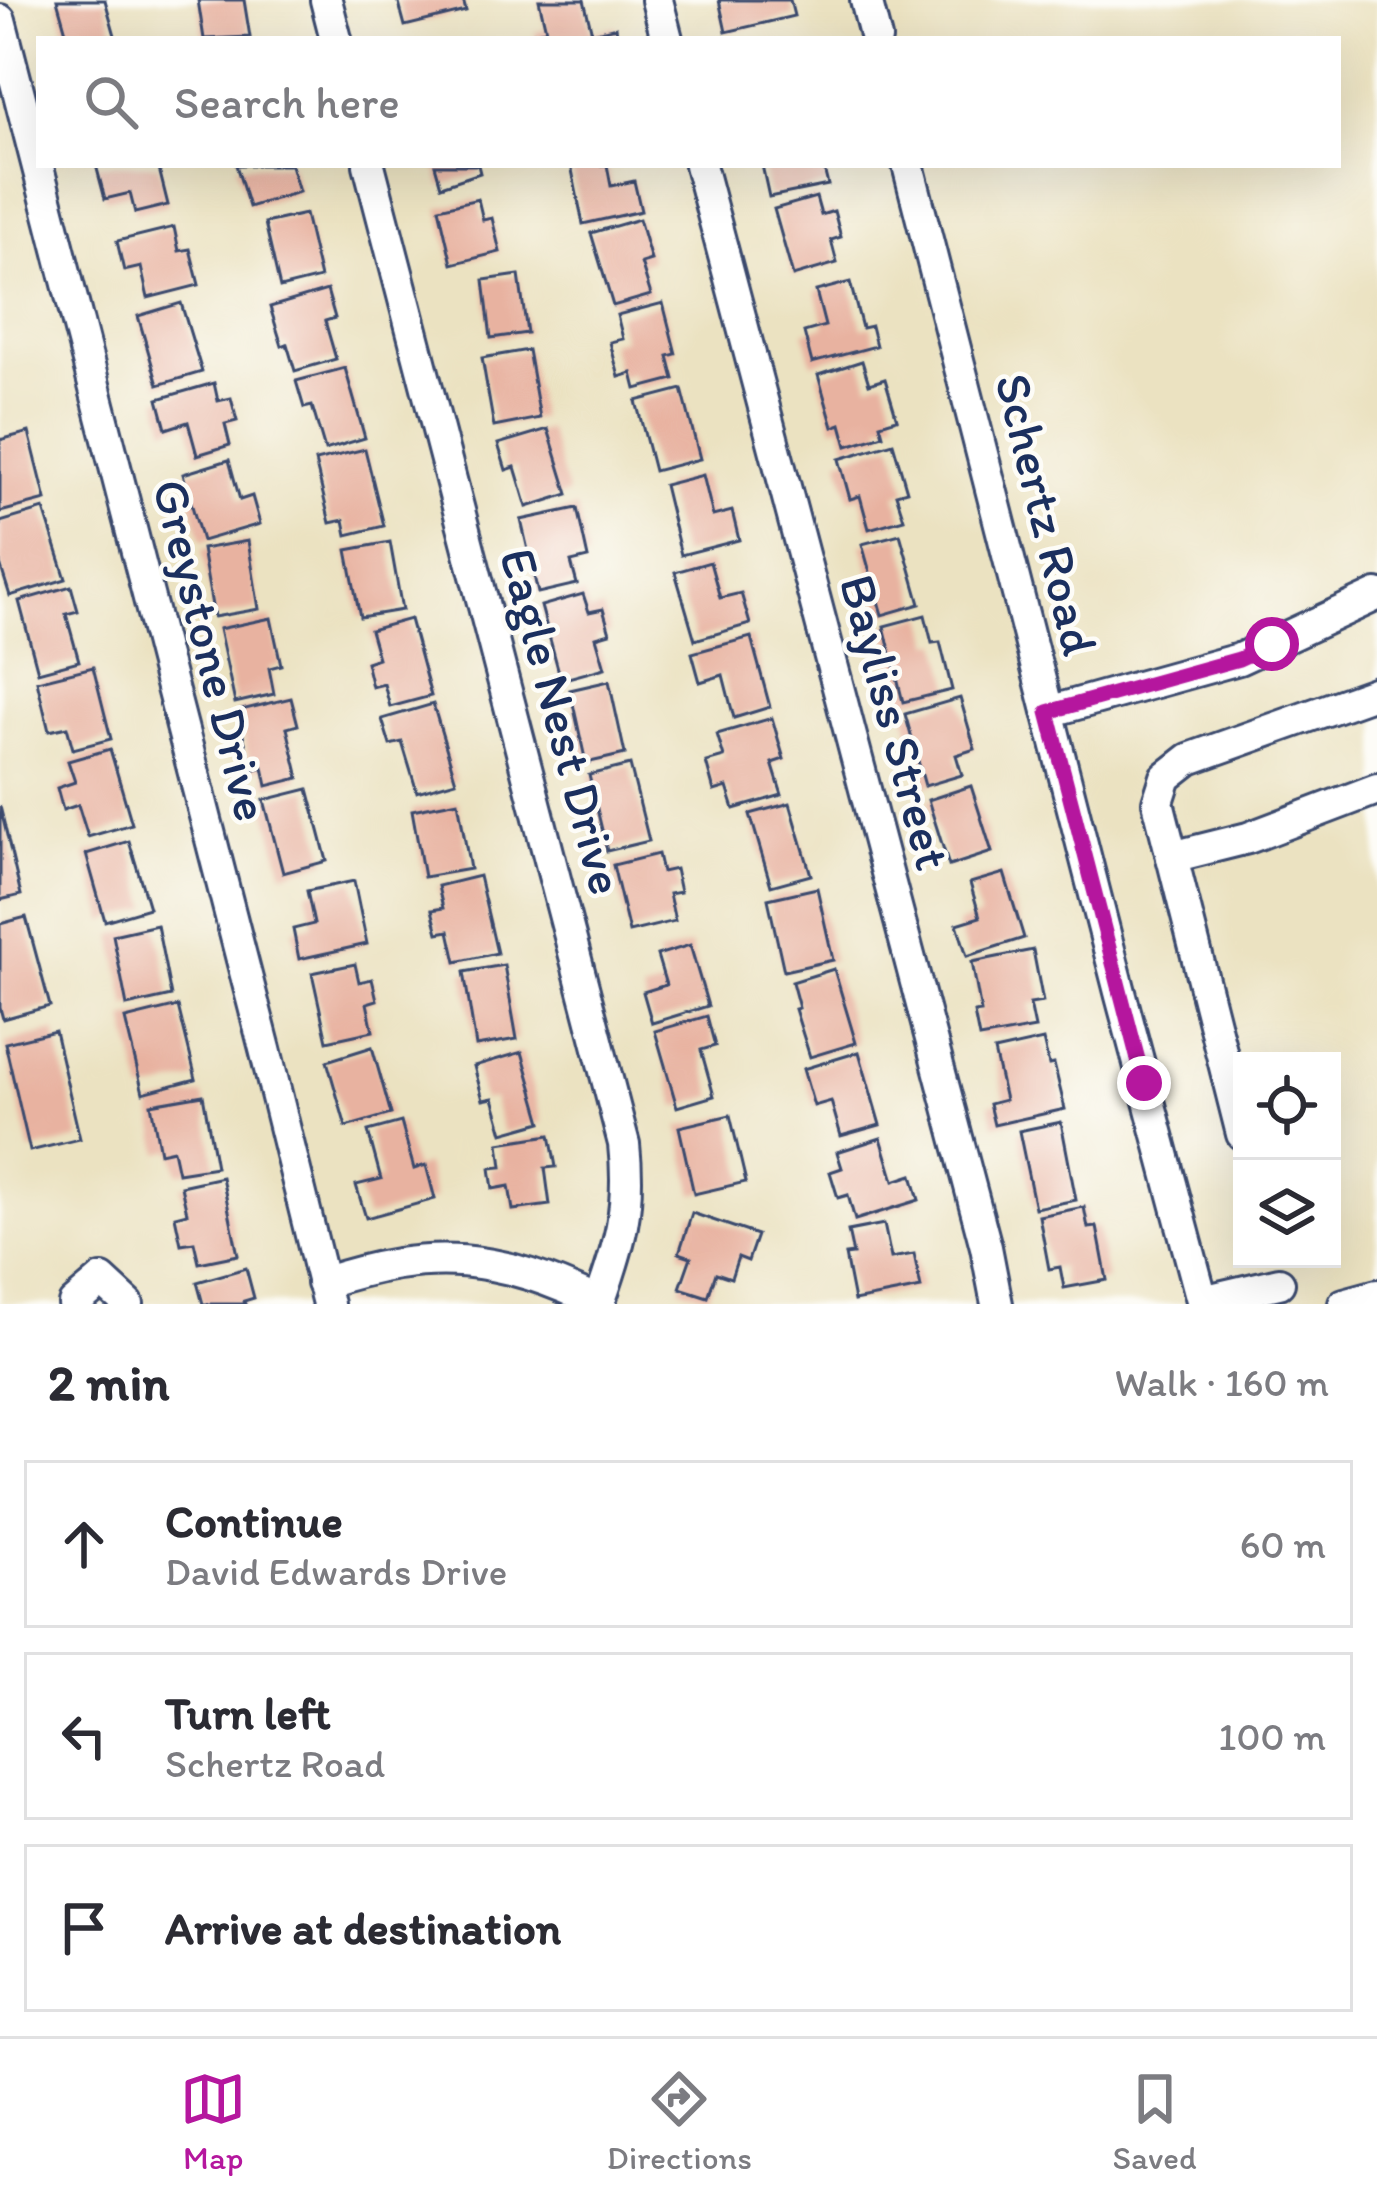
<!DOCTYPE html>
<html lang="en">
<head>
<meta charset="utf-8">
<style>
  :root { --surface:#fff; --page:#f7f7f7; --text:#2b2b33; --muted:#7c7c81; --line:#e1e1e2; --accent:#b5179e }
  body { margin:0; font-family:Itim,sans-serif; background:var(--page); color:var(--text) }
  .controls { position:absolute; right:36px; bottom:36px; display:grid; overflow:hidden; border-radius:0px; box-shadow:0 12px 48px #0002 }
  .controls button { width:108px; height:108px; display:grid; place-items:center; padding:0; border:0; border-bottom:3px solid var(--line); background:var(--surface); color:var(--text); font:60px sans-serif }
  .stop { position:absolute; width:36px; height:36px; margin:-27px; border:9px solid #b5179e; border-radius:50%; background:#fff }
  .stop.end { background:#b5179e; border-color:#fff; box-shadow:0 3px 12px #0008 }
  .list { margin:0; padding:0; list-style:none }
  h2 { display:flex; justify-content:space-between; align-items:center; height:156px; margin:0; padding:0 48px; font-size:51px }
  h2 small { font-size:39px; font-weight:400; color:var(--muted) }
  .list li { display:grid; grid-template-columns:78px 1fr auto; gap:36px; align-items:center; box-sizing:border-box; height:168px; margin:0 24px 24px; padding:0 24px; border:3px solid var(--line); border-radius:0px }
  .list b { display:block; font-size:45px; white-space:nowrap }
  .list p { margin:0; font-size:39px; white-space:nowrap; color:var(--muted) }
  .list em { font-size:39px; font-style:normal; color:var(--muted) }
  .icon { flex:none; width:66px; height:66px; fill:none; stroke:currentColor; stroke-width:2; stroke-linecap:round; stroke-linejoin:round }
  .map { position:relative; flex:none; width:1377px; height:1304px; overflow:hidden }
  .search { position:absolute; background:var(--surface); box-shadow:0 12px 48px #0002; left:36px; right:36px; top:36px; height:132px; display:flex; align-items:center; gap:30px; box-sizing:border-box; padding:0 42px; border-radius:0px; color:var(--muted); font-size:45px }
  .sheet { height:732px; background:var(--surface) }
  nav { display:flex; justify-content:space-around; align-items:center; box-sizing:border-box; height:168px; border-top:3px solid var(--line); background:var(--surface); font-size:33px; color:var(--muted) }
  nav a { display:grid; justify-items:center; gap:6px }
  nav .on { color:var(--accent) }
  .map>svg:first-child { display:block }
  .building { fill:#e8b2a0 }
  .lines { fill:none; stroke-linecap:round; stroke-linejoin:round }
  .minor-casing { stroke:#3a4a6d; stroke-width:36 }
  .minor { stroke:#fff; stroke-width:30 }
  .route { stroke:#b5179e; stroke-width:15 }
  .labels { text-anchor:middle; stroke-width:9; stroke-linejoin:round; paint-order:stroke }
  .street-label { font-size:51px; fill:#1b2f5e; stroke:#fdfcf7 }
</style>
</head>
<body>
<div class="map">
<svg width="1377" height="1304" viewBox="0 0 1377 1304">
  <rect width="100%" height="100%" fill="#fdfcf7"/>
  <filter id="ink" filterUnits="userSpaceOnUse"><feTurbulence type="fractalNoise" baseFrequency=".00833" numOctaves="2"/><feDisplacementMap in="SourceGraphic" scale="24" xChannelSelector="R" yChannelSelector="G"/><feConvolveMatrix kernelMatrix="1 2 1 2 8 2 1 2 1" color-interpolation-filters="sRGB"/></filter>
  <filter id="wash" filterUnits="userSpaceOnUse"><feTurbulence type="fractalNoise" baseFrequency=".004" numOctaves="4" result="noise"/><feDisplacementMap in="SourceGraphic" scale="48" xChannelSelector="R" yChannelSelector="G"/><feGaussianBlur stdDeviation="2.7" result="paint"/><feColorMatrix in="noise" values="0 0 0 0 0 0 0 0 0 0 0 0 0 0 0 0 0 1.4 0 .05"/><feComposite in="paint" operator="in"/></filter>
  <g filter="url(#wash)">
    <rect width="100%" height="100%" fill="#ebe2c1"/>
    <g id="blocks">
      <g class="building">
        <polygon points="57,0 105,0 116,39 68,39"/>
        <polygon points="198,0 244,0 250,37 204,39"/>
        <polygon points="398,0 463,0 466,11 405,26"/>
        <polygon points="539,0 584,0 592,33 616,27 618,39 536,39 535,32 546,30"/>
        <polygon points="719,0 790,0 794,16 726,32"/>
        <polygon points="96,165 158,165 168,205 135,213 130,193 105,199"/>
        <polygon points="236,165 291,165 299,192 249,207"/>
        <polygon points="435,165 478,165 480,173 441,186"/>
        <polygon points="571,165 607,165 611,186 634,181 641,211 583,224"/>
        <polygon points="762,165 823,165 828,185 769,197"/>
        <polygon points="816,197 821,215 834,211 841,237 831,240 837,263 793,276 774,209"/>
        <polygon points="478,199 483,220 492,218 500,252 452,264 439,208"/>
        <polygon points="305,214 320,278 280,288 265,223"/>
        <polygon points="639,219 651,260 641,263 651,295 613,306 591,233"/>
        <polygon points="174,227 179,251 190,249 199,285 148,298 141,267 124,271 117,241"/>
        <polygon points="519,275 527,333 491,338 484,280"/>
        <polygon points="850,282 862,328 871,326 876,346 812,363 804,332 825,326 816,291"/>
        <polygon points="327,290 335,318 325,321 336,359 295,371 287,344 282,346 270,307"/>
        <polygon points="181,303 202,372 158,385 138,316"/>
        <polygon points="663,303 676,354 668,356 674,379 636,389 632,373 619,377 610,342 623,339 617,315"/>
        <polygon points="528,350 540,418 494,427 482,358"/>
        <polygon points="862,361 869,384 885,379 897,419 880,424 883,435 847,446 841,424 833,427 818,375"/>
        <polygon points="345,368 365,438 325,450 312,406 304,408 296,381"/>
        <polygon points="214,383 218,401 231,398 237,421 225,424 230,445 197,455 188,422 166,429 158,399"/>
        <polygon points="682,389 700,459 654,471 636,401"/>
        <polygon points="548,429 568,494 527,507 515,467 506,470 498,444"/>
        <polygon points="29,432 46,500 0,512 0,440"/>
        <polygon points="893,443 907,491 896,494 904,519 869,529 860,496 850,499 839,459"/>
        <polygon points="365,449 384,526 347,535 344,520 330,523 315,461"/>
        <polygon points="229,460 240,500 252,496 260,524 202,541 183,474"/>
        <polygon points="703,475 713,516 732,511 739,540 681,555 664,485"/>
        <polygon points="577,508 588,558 571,562 577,584 538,593 521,520"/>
        <polygon points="44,509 66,579 10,596 0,564 0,522"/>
        <polygon points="900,534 920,604 882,615 862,544"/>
        <polygon points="248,541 259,609 214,617 202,549"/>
        <polygon points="390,542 402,610 360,617 347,550"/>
        <polygon points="710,562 720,598 741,593 750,624 695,640 675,572"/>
        <polygon points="71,586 78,611 66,614 79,661 38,672 19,601"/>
        <polygon points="583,594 589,612 603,609 610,633 596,637 605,668 561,680 541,606"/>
        <polygon points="925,615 932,643 940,642 952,690 903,702 884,626"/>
        <polygon points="271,618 281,665 269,668 274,694 235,703 219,629"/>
        <polygon points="410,619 431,696 390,707 384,684 372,687 366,662 378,658 370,630"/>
        <polygon points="751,637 770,707 734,718 723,675 700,682 692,653"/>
        <polygon points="93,667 111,739 73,749 67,727 49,731 37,681"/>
        <polygon points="609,681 625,754 586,763 570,690"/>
        <polygon points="291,698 298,725 287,728 299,778 267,786 263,767 252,770 237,711"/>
        <polygon points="960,698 975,749 956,755 962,775 925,786 905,714"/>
        <polygon points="433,704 456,781 417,792 402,742 390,745 382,719"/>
        <polygon points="772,718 784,759 772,763 782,795 734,809 727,787 714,791 706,762 724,757 717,734"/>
        <polygon points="110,749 132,824 88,837 78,805 63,810 57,788 75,782 68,761"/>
        <polygon points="630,765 649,841 607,851 589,775"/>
        <polygon points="971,786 992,852 949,866 928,800"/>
        <polygon points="308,789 327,861 283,873 264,800"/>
        <polygon points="458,801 470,869 424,877 412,810"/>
        <polygon points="790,803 811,875 771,886 750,814"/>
        <polygon points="0,806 21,895 0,900"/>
        <polygon points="129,841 149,908 105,921 86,854"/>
        <polygon points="658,854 662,872 675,869 680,892 669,894 675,921 629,932 613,865"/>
        <polygon points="1004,873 1024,938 967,956 957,924 980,917 970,883"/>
        <polygon points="479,876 497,953 456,962 449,931 438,933 432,910 443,908 438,886"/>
        <polygon points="354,881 367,944 299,959 293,929 314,924 307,891"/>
        <polygon points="817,888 833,960 784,971 768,899"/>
        <polygon points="26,917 50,1006 3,1019 0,1008 0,924"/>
        <polygon points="157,925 171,996 127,1006 113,935"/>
        <polygon points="690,945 708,1006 652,1023 643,992 666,985 657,955"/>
        <polygon points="1033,950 1043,1002 1030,1004 1035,1028 979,1038 974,1013 981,1012 972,962"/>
        <polygon points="355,964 359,982 372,979 377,1000 367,1003 373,1031 327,1041 312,973"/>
        <polygon points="504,965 517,1039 476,1046 464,972"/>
        <polygon points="834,969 856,1043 810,1057 795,1009 799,1008 792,982"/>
        <polygon points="178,1006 196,1079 143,1093 125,1019"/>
        <polygon points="707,1016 715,1046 701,1050 714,1096 677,1107 655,1031"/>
        <polygon points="55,1031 80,1139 30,1151 5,1043"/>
        <polygon points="1043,1040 1049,1065 1054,1064 1065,1109 994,1125 989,1104 1005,1100 994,1051"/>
        <polygon points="372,1047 391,1114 346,1127 327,1061"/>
        <polygon points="522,1052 542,1122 503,1133 493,1098 483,1100 474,1066"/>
        <polygon points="859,1052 880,1125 841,1136 831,1101 814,1106 803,1069"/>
        <polygon points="203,1095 216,1167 178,1173 173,1150 160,1153 151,1104"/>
        <polygon points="730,1115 746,1182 694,1194 679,1127"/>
        <polygon points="401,1122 414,1169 426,1165 435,1199 366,1218 356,1185 381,1179 368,1131"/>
        <polygon points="1061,1122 1076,1200 1035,1208 1019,1131"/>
        <polygon points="550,1135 556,1167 545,1168 550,1205 513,1210 509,1186 493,1189 490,1168 502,1167 499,1143"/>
        <polygon points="881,1138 894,1181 912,1175 919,1200 855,1220 848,1195 838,1198 830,1172 842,1168 837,1152"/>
        <polygon points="222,1177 238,1255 199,1263 194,1242 181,1244 175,1216 187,1213 181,1186"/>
        <polygon points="1084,1207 1088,1228 1097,1227 1107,1280 1064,1288 1060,1267 1049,1269 1039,1216"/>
        <polygon points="692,1213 757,1235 748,1261 738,1257 731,1278 716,1273 708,1297 680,1288 691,1257 679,1253"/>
        <polygon points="884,1224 891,1258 914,1254 921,1288 854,1301 845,1255 853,1254 848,1231"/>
        <polygon points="246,1268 254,1298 244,1301 245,1304 203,1304 197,1282"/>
      </g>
    </g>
  </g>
  <g filter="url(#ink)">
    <use href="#blocks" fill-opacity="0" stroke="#3a4a6d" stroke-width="3"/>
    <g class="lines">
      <g class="minor-casing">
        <g id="minor">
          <polyline points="326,0 336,39"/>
          <polyline points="657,0 667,39"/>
          <polyline points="866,0 876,39"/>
          <polyline points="0,20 265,1049 328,1304"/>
          <path d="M369,165L624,1144C631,1208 620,1244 599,1303"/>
          <polyline points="700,165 986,1247 997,1304"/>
          <polyline points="908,165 1121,996 1203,1304"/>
          <polyline points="1377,692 1189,759 1166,777 1158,802 1172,857 1248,838 1377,789"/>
          <polyline points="1048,712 1239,659 1377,595"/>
          <polyline points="1172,857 1242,1134"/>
          <path d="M322,1283C431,1247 499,1254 601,1304"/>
          <polyline points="1202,1301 1279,1283"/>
          <polyline points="74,1304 102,1280 128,1304"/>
          <polyline points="1344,1304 1377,1295"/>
        </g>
      </g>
      <use href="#minor" class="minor"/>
    </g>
  </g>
  <g class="lines" filter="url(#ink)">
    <polyline class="route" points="1144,1083 1048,712 1239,659 1272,644"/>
  </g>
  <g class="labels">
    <g class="street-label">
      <text transform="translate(1047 514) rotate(76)" y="18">Schertz Road</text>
      <text transform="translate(212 650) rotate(76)" y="18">Greystone Drive</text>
      <text transform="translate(563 721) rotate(75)" y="18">Eagle Nest Drive</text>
      <text transform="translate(896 722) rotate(75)" y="18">Bayliss Street</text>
    </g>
  </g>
</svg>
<div class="controls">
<button><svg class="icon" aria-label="locate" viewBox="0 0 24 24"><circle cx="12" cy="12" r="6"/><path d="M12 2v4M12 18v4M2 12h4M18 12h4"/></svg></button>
<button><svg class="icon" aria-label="layers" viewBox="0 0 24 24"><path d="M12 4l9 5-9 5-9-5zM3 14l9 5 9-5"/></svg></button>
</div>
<div class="stop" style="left:1272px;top:644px"></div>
<div class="stop end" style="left:1144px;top:1083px"></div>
<div class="search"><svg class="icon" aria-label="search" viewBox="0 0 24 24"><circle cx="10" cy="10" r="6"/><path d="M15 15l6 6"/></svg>Search here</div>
</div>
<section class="sheet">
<h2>2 min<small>Walk · 160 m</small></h2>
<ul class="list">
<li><svg class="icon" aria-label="ahead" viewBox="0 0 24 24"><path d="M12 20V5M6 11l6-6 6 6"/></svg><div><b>Continue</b><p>David Edwards Drive</p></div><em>60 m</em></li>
<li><svg class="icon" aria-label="left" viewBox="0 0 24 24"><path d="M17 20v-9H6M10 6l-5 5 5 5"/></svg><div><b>Turn left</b><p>Schertz Road</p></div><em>100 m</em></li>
<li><svg class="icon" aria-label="arrive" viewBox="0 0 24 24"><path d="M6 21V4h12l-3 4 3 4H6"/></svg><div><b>Arrive at destination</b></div></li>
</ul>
</section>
<nav>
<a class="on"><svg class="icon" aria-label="map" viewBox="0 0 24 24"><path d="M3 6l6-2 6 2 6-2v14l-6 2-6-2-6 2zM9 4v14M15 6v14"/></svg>Map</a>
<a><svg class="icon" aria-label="directions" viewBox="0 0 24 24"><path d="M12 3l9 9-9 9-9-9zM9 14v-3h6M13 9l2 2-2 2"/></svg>Directions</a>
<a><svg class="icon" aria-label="saved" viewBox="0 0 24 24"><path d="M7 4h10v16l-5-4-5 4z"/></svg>Saved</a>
</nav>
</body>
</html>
